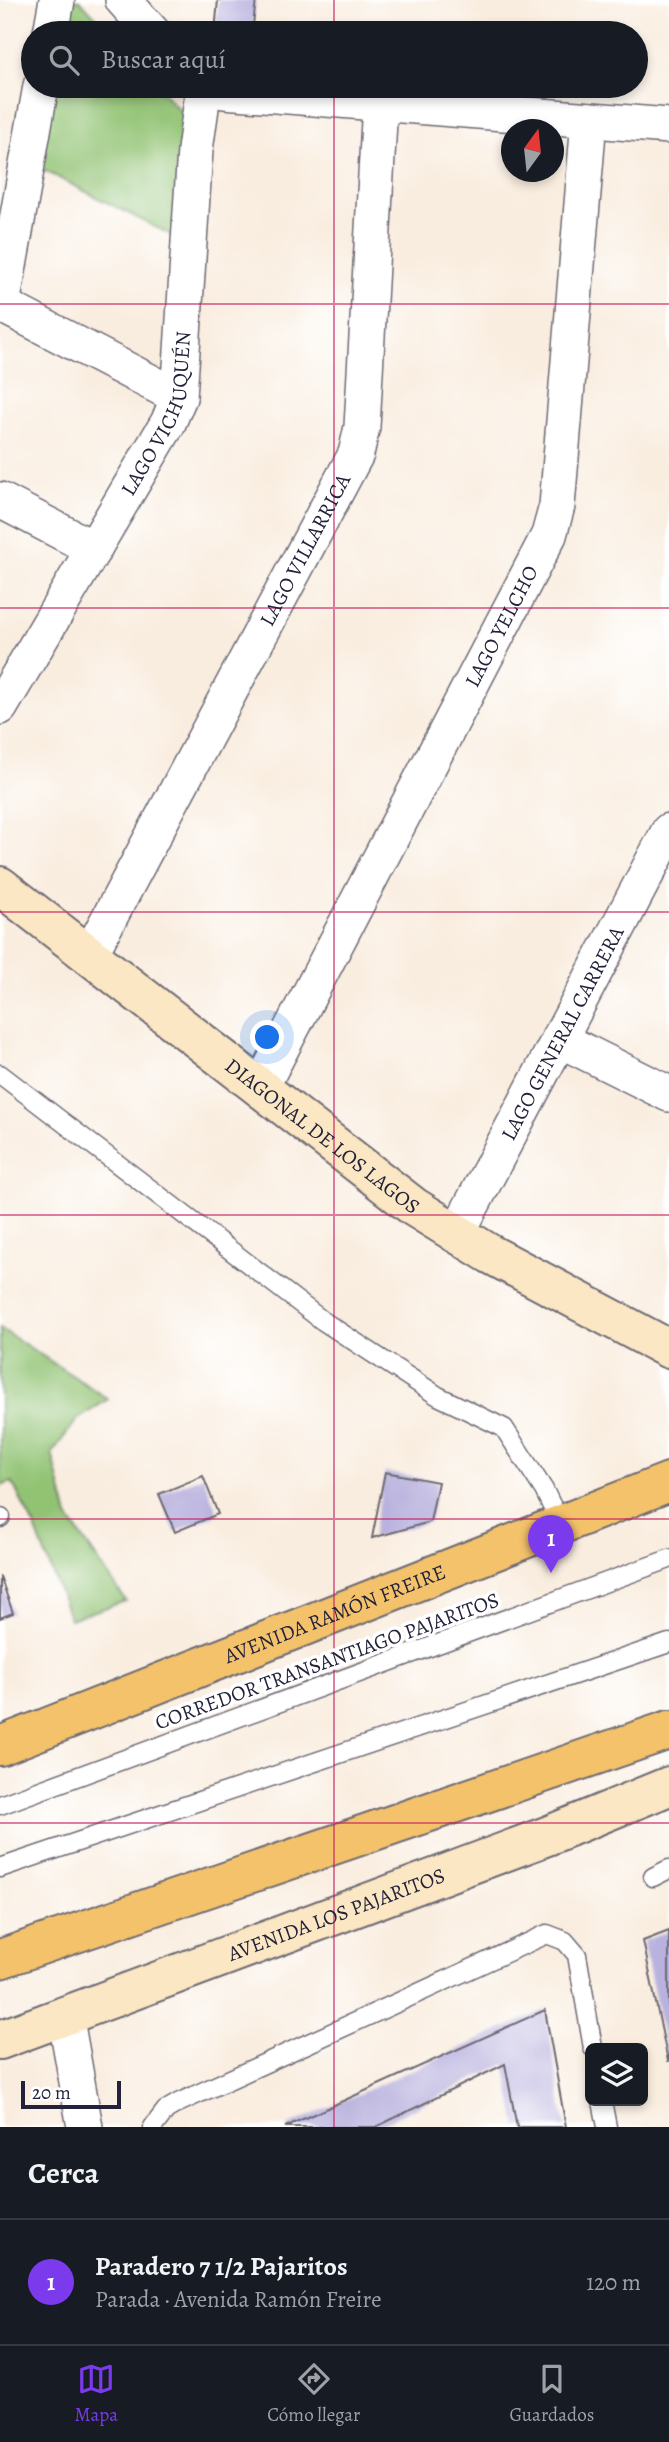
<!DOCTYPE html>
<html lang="es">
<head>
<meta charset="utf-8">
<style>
  :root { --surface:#171b24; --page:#242831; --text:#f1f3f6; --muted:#9ea1a6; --line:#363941; --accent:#7c3aed }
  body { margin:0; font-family:Alegreya,serif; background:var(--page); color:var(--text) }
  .controls { position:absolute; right:21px; bottom:21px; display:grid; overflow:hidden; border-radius:10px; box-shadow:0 4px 10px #0003 }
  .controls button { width:63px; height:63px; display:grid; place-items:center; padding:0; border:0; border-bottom:2px solid var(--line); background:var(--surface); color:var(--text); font:35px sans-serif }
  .compass { position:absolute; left:501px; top:119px; width:63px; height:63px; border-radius:50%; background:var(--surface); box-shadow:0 4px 10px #0003; rotate:15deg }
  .scale { position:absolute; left:21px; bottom:18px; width:100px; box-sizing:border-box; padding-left:7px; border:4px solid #22223b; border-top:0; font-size:19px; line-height:24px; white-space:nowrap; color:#22223b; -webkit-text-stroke:5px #fff; paint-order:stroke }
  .you { position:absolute; left:268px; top:1038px; width:24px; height:24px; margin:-18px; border:5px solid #fff; border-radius:50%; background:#1a73e8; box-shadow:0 0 0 10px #1a73e833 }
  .badge { display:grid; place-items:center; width:46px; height:46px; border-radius:50%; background:var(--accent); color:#fff; font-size:23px; font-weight:700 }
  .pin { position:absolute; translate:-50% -58px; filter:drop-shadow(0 2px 4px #0008) }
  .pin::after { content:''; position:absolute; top:37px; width:24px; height:21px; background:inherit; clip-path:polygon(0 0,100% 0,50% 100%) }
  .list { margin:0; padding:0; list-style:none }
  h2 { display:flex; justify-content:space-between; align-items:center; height:91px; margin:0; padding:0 28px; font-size:30px }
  h2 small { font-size:23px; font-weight:400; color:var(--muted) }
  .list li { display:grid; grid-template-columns:46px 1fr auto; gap:21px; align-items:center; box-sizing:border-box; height:126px; padding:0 28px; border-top:2px solid var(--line) }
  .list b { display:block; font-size:26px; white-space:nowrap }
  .list p { margin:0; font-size:23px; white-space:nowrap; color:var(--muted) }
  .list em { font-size:23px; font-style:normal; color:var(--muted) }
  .icon { flex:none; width:38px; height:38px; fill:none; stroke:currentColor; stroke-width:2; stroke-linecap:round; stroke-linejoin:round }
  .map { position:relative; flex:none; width:669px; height:2127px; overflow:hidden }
  .search { position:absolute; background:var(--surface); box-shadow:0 4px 10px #0003; left:21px; right:21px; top:21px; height:77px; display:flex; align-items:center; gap:18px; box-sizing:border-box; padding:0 24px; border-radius:38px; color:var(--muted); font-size:26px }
  .sheet { height:217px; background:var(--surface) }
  nav { display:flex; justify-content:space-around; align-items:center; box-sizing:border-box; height:98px; border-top:2px solid var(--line); background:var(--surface); font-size:19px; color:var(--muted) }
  nav a { display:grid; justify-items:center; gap:4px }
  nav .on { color:var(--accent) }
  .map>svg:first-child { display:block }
  .green { fill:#92c373; stroke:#5a7257; stroke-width:2 }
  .building { fill:#b9b2de }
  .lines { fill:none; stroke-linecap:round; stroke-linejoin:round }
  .lane-casing { stroke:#6d6974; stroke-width:21 }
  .street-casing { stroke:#6d6974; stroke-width:38 }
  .secondary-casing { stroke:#6d6974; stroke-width:42 }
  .primary-casing { stroke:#6d6974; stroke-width:42 }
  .lane { stroke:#fff; stroke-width:18 }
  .street { stroke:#fff; stroke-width:35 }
  .secondary { stroke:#fbe7c3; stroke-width:38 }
  .primary { stroke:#f4c26a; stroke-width:38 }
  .grid { fill:none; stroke:#c2185b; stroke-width:2; stroke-opacity:0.55 }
  .labels { text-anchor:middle; stroke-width:7; stroke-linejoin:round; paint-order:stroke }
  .street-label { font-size:21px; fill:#22223b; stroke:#fff }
</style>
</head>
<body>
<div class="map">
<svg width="669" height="2127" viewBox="0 0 669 2127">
  <rect width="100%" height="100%" fill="#fff"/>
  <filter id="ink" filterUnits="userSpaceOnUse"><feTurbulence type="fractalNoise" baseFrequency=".0143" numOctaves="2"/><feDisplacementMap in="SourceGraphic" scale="14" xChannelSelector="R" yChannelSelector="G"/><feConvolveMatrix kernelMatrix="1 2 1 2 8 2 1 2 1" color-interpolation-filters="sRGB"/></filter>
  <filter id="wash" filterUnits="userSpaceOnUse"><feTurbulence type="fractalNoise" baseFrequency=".00686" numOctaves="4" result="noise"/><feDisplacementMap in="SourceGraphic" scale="28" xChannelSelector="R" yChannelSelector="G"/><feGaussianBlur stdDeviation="1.57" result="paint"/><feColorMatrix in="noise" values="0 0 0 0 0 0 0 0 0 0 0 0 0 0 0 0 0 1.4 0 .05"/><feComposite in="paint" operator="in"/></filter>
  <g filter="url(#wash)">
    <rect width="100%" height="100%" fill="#f9eddf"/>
    <g class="green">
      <polygon points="71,0 80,0 110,33 65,33"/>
      <polygon points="55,86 157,86 186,117 175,237 39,168"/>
      <polygon points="0,1328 108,1399 77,1420 52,1453 68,1517 126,1601 70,1619 36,1530 12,1482 0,1486"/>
    </g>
    <g id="blocks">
      <g class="building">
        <polygon points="218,0 256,0 252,33 215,32"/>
        <polygon points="385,1472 438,1482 430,1522 372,1538"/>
        <polygon points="203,1476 218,1514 175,1532 159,1494"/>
        <polygon points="0,1576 13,1613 0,1618"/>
        <polygon points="669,1931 669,2061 668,2061 643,1941"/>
        <polygon points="545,2010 566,2127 517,2127 505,2064 376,2127 285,2127"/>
      </g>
    </g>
  </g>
  <g filter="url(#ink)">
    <use href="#blocks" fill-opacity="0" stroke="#6d6974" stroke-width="2"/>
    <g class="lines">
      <g class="lane-casing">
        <g id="lane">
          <polyline points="0,1074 323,1321 438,1396 504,1428 544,1490 561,1525"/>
          <polyline points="0,1518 1,1517"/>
          <polyline points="0,1805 669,1559"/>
          <polyline points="0,1868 669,1643"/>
          <polyline points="653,1877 669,1869"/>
          <polyline points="602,2101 607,2127"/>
          <polyline points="153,2127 166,2110 178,2103 547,1934 565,1941 577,1955 593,2048"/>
        </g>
      </g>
      <g class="street-casing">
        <g id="street">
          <polyline points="123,0 153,33"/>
          <polyline points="51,33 57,0"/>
          <polyline points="204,86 224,91 669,126"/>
          <polyline points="0,304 179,397"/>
          <polyline points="2,305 41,86"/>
          <polyline points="0,500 94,549"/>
          <path id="s1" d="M0,707L168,423L179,397L195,150L204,86"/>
          <path id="s2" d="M89,956L356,454L362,427L380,103"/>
          <polyline points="559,1039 669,1094"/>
          <path id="s3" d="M260,1089L549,535L557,506L589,120"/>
          <path id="s4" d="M456,1235L669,831"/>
          <polyline points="65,2014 85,2127"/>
        </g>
      </g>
      <g class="secondary-casing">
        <g id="secondary">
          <path id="s5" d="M0,886L414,1207L490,1254L669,1349"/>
          <path id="s6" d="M0,2040L547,1836L669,1786"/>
        </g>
      </g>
      <g class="primary-casing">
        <g id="primary">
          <path id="s7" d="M0,1746L669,1482"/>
          <polyline points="0,1959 669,1730"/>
        </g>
      </g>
      <use href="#lane" class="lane"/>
      <use href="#street" class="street"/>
      <use href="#secondary" class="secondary"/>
      <use href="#primary" class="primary"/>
    </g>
  </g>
  <path class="grid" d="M334,0V33M334,86V2127M0,304H669M0,608H669M0,912H669M0,1215H669M0,1519H669M0,1823H669"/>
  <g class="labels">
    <g class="street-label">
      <text dy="7" stroke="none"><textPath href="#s1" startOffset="336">LAGO VICHUQUÉN</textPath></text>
      <text dy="7" stroke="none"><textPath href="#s2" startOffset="460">LAGO VILLARRICA</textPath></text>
      <text dy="7" stroke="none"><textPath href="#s3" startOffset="522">LAGO YELCHO</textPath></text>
      <text dy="7" stroke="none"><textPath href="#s4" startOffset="228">LAGO GENERAL CARRERA</textPath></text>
      <text dy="7" stroke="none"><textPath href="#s5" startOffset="408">DIAGONAL DE LOS LAGOS</textPath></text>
      <text dy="7" stroke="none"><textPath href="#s7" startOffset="360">AVENIDA RAMÓN FREIRE</textPath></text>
      <text transform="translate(327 1661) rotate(-20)" y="7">CORREDOR TRANSANTIAGO PAJARITOS</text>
      <text dy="7" stroke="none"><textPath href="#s6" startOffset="359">AVENIDA LOS PAJARITOS</textPath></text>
    </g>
  </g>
</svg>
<div class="controls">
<button><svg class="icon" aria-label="layers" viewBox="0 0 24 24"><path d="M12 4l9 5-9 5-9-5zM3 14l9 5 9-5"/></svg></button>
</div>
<svg class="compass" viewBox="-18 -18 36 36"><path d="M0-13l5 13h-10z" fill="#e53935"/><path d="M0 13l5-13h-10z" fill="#9ea1a6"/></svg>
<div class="scale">20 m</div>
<div class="you"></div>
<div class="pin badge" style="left:551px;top:1573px">1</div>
<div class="search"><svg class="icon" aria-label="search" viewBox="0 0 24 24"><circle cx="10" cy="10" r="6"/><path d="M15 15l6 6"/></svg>Buscar aquí</div>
</div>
<section class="sheet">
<h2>Cerca<small></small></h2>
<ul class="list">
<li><span class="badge">1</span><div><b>Paradero 7 1/2 Pajaritos</b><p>Parada · Avenida Ramón Freire</p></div><em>120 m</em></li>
</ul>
</section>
<nav>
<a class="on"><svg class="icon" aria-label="map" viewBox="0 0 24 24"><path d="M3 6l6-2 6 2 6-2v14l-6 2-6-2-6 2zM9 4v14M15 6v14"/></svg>Mapa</a>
<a><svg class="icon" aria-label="directions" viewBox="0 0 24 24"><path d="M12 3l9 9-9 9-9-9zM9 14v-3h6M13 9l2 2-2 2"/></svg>Cómo llegar</a>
<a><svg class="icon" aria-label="saved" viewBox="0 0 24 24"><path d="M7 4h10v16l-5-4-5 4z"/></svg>Guardados</a>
</nav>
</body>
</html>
